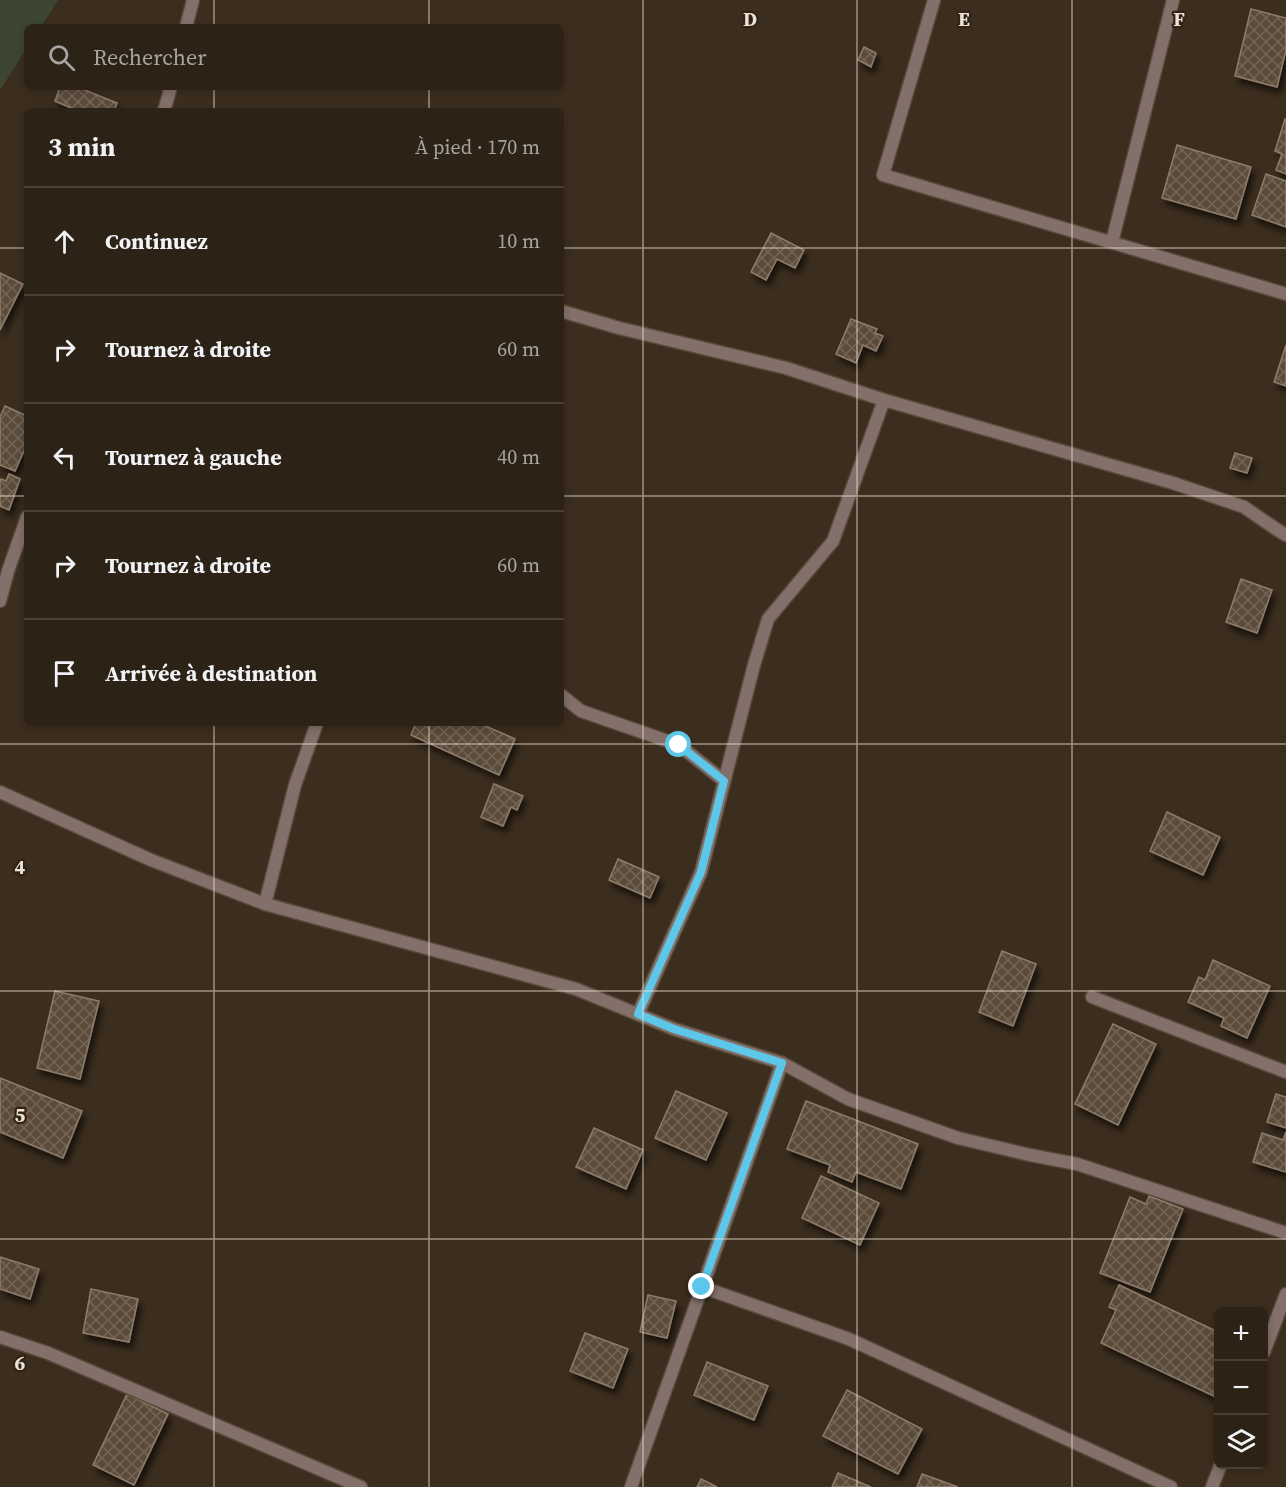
<!DOCTYPE html>
<html lang="fr">
<head>
<meta charset="utf-8">
<style>
  :root { --surface:#2d2216; --page:#392f23; --text:#f1f3f6; --muted:#a7a4a1; --line:#483f35 }
  body { margin:0; font-family:"Source Serif 4",serif; background:var(--page); color:var(--text) }
  .controls { position:absolute; right:18px; bottom:18px; display:grid; overflow:hidden; border-radius:9px; box-shadow:0 3px 9px #0003 }
  .controls button { width:54px; height:54px; display:grid; place-items:center; padding:0; border:0; border-bottom:2px solid var(--line); background:var(--surface); color:var(--text); font:30px sans-serif }
  .stop { position:absolute; width:18px; height:18px; margin:-14px; border:4px solid #5cc7e8; border-radius:50%; background:#fff }
  .stop.end { background:#5cc7e8; border-color:#fff; box-shadow:0 2px 6px #0008 }
  .list { margin:0; padding:0; list-style:none }
  h2 { display:flex; justify-content:space-between; align-items:center; height:78px; margin:0; padding:0 24px; font-size:26px }
  h2 small { font-size:20px; font-weight:400; color:var(--muted) }
  .list li { display:grid; grid-template-columns:39px 1fr auto; gap:18px; align-items:center; box-sizing:border-box; height:108px; padding:0 24px; border-top:2px solid var(--line) }
  .list b { display:block; font-size:22px; white-space:nowrap }
  .list em { font-size:20px; font-style:normal; color:var(--muted) }
  .icon { flex:none; width:33px; height:33px; fill:none; stroke:currentColor; stroke-width:2; stroke-linecap:round; stroke-linejoin:round }
  .map { position:relative; flex:none; width:1286px; height:1487px; overflow:hidden }
  .search { position:absolute; background:var(--surface); box-shadow:0 3px 9px #0003; left:24px; top:24px; width:540px; height:66px; display:flex; align-items:center; gap:15px; box-sizing:border-box; padding:0 21px; border-radius:9px; color:var(--muted); font-size:22px }
  .panel { position:absolute; background:var(--surface); box-shadow:0 3px 9px #0003; left:24px; top:108px; width:540px; height:618px; border-radius:9px }
  .map>svg:first-child { display:block }
  .garden { fill:#3d4631 }
  .building { fill:url(#building-cross-hatch); stroke:#8d7c6a; stroke-width:1.5; filter:url(#shadow) }
  .lines { fill:none; stroke-linecap:round; stroke-linejoin:round }
  .minor-casing { stroke:#584b3c; stroke-width:15 }
  .minor { stroke:#84706a; stroke-width:12 }
  .route { stroke:#5cc7e8; stroke-width:8 }
  .grid { fill:none; stroke:#ece3d9; stroke-width:1.5; stroke-opacity:0.55 }
  .grid-label { font-size:20px; text-anchor:middle; font-weight:bold; fill:#ece3d9; stroke:#322414; stroke-width:4.5; stroke-linejoin:round; paint-order:stroke }
</style>
</head>
<body>
<div class="map">
<svg width="1286" height="1487" viewBox="0 0 1286 1487">
  <defs>
    <pattern id="building-cross-hatch" width="8" height="8" patternUnits="userSpaceOnUse" patternTransform="scale(1.5)"><rect width="8" height="8" fill="#5b4c3b"/><path d="M0 0l8 8M0 8l8-8" fill="none" stroke="#736657"/></pattern>
    <filter id="shadow"><feDropShadow dx="3.5" dy="6" stdDeviation="3" flood-color="#0009"/></filter>
  </defs>
  <rect width="100%" height="100%" fill="#3c2e1e"/>
  <polygon class="garden" points="0,0 58,0 41,27 27,27 27,48 0,90"/>
  <g class="building">
    <polygon points="1251,9 1286,18 1286,50 1277,87 1235,76"/>
    <polygon points="864,47 876,53 871,67 858,60"/>
    <polygon points="60,87 77,87 117,103 114,111 78,111 55,101"/>
    <polygon points="1285,119 1286,120 1286,174 1276,170 1282,154 1275,151"/>
    <polygon points="1177,145 1251,167 1236,219 1162,198"/>
    <polygon points="1266,174 1286,181 1286,227 1252,215"/>
    <polygon points="771,233 804,250 795,268 777,259 766,280 751,272"/>
    <polygon points="0,273 23,284 0,330"/>
    <polygon points="851,319 877,329 875,333 883,336 876,351 863,345 856,363 836,354"/>
    <polygon points="1286,345 1286,386 1274,382"/>
    <polygon points="5,406 27,416 27,444 15,471 0,465 0,417"/>
    <polygon points="1235,453 1252,458 1247,473 1230,468"/>
    <polygon points="9,474 20,479 9,510 0,506 0,482 1,479 6,481"/>
    <polygon points="1241,579 1272,590 1257,633 1226,622"/>
    <polygon points="416,723 479,723 515,739 499,775 411,735"/>
    <polygon points="494,784 523,796 517,810 511,807 503,826 481,817"/>
    <polygon points="1167,812 1220,837 1203,875 1150,851"/>
    <polygon points="618,859 659,877 650,898 609,880"/>
    <polygon points="1002,951 1036,964 1013,1026 979,1012"/>
    <polygon points="1213,960 1270,986 1247,1038 1221,1026 1224,1018 1188,1002 1199,977 1205,980"/>
    <polygon points="55,991 99,1001 80,1079 37,1068"/>
    <polygon points="1113,1024 1156,1044 1118,1125 1075,1104"/>
    <polygon points="0,1078 82,1111 63,1158 0,1132"/>
    <polygon points="676,1091 727,1113 706,1160 655,1138"/>
    <polygon points="1276,1094 1286,1097 1286,1128 1267,1122"/>
    <polygon points="806,1101 918,1144 901,1189 856,1172 852,1182 828,1172 830,1165 787,1149"/>
    <polygon points="594,1128 643,1150 626,1189 576,1167"/>
    <polygon points="1286,1132 1286,1172 1253,1162 1262,1133 1283,1140"/>
    <polygon points="821,1176 879,1203 860,1245 802,1218"/>
    <polygon points="1149,1196 1183,1209 1150,1292 1100,1273 1130,1197 1146,1204"/>
    <polygon points="0,1257 39,1269 30,1299 0,1289"/>
    <polygon points="1119,1285 1218,1332 1218,1398 1101,1343 1116,1310 1109,1307"/>
    <polygon points="91,1289 138,1299 129,1342 83,1333"/>
    <polygon points="648,1295 676,1301 667,1338 640,1332"/>
    <polygon points="585,1333 628,1349 613,1388 570,1371"/>
    <polygon points="707,1362 768,1386 754,1420 694,1395"/>
    <polygon points="847,1390 922,1429 898,1474 823,1436"/>
    <polygon points="127,1394 168,1414 134,1485 93,1465"/>
    <polygon points="838,1473 871,1487 832,1487"/>
    <polygon points="922,1474 958,1487 917,1487"/>
    <polygon points="701,1479 717,1487 697,1487"/>
  </g>
  <g class="lines">
    <g class="minor-casing">
      <g id="minor">
        <polyline points="934,0 883,175 1286,294"/>
        <polyline points="186,27 193,0"/>
        <polyline points="164,111 171,87"/>
        <polyline points="1112,242 1173,0"/>
        <polyline points="561,311 619,328 786,368 884,400 1173,483 1244,507 1276,529 1286,535"/>
        <polyline points="0,601 8,571 27,517"/>
        <polyline points="561,695 581,711 679,745 724,781"/>
        <polyline points="0,792 151,860 265,904 576,989 674,1029 782,1063 848,1099 958,1138 1030,1155 1077,1164 1286,1233"/>
        <polyline points="265,904 295,785 317,723"/>
        <polyline points="1092,997 1286,1072"/>
        <polyline points="638,1014 701,872 754,665 768,619 833,541 884,400"/>
        <polyline points="702,1287 849,1339 1171,1487"/>
        <polyline points="0,1337 48,1353 361,1487"/>
        <polyline points="1264,1352 1286,1294"/>
        <polyline points="631,1487 782,1063"/>
        <polyline points="1212,1487 1221,1464"/>
      </g>
    </g>
    <use href="#minor" class="minor"/>
  </g>
  <g class="lines">
    <polyline class="route" points="679,745 724,781 701,872 638,1014 674,1029 782,1063 702,1287"/>
  </g>
  <path class="grid" d="M214,0V27M429,0V27M643,0V1487M857,0V1487M1072,0V1487M214,87V111M429,87V111M0,248H27M561,248H1286M0,496H27M561,496H1286M214,723V1487M429,723V1487M0,744H1286M0,991H1286M0,1239H1286"/>
  <g class="grid-label">
    <text x="750" y="26">D</text>
    <text x="964" y="26">E</text>
    <text x="1179" y="26">F</text>
    <text x="20" y="874">4</text>
    <text x="20" y="1122">5</text>
    <text x="20" y="1370">6</text>
  </g>
</svg>
<div class="controls">
<button>+</button>
<button>−</button>
<button><svg class="icon" aria-label="layers" viewBox="0 0 24 24"><path d="M12 4l9 5-9 5-9-5zM3 14l9 5 9-5"/></svg></button>
</div>
<div class="stop" style="left:679px;top:745px"></div>
<div class="stop end" style="left:702px;top:1287px"></div>
<div class="search"><svg class="icon" aria-label="search" viewBox="0 0 24 24"><circle cx="10" cy="10" r="6"/><path d="M15 15l6 6"/></svg>Rechercher</div>
<section class="panel">
<h2>3 min<small>À pied · 170 m</small></h2>
<ul class="list">
<li><svg class="icon" aria-label="ahead" viewBox="0 0 24 24"><path d="M12 20V5M6 11l6-6 6 6"/></svg><div><b>Continuez</b></div><em>10 m</em></li>
<li><svg class="icon" aria-label="right" viewBox="0 0 24 24"><path d="M7 20v-9h11M14 6l5 5-5 5"/></svg><div><b>Tournez à droite</b></div><em>60 m</em></li>
<li><svg class="icon" aria-label="left" viewBox="0 0 24 24"><path d="M17 20v-9H6M10 6l-5 5 5 5"/></svg><div><b>Tournez à gauche</b></div><em>40 m</em></li>
<li><svg class="icon" aria-label="right" viewBox="0 0 24 24"><path d="M7 20v-9h11M14 6l5 5-5 5"/></svg><div><b>Tournez à droite</b></div><em>60 m</em></li>
<li><svg class="icon" aria-label="arrive" viewBox="0 0 24 24"><path d="M6 21V4h12l-3 4 3 4H6"/></svg><div><b>Arrivée à destination</b></div></li>
</ul>
</section>
</div>
</body>
</html>
